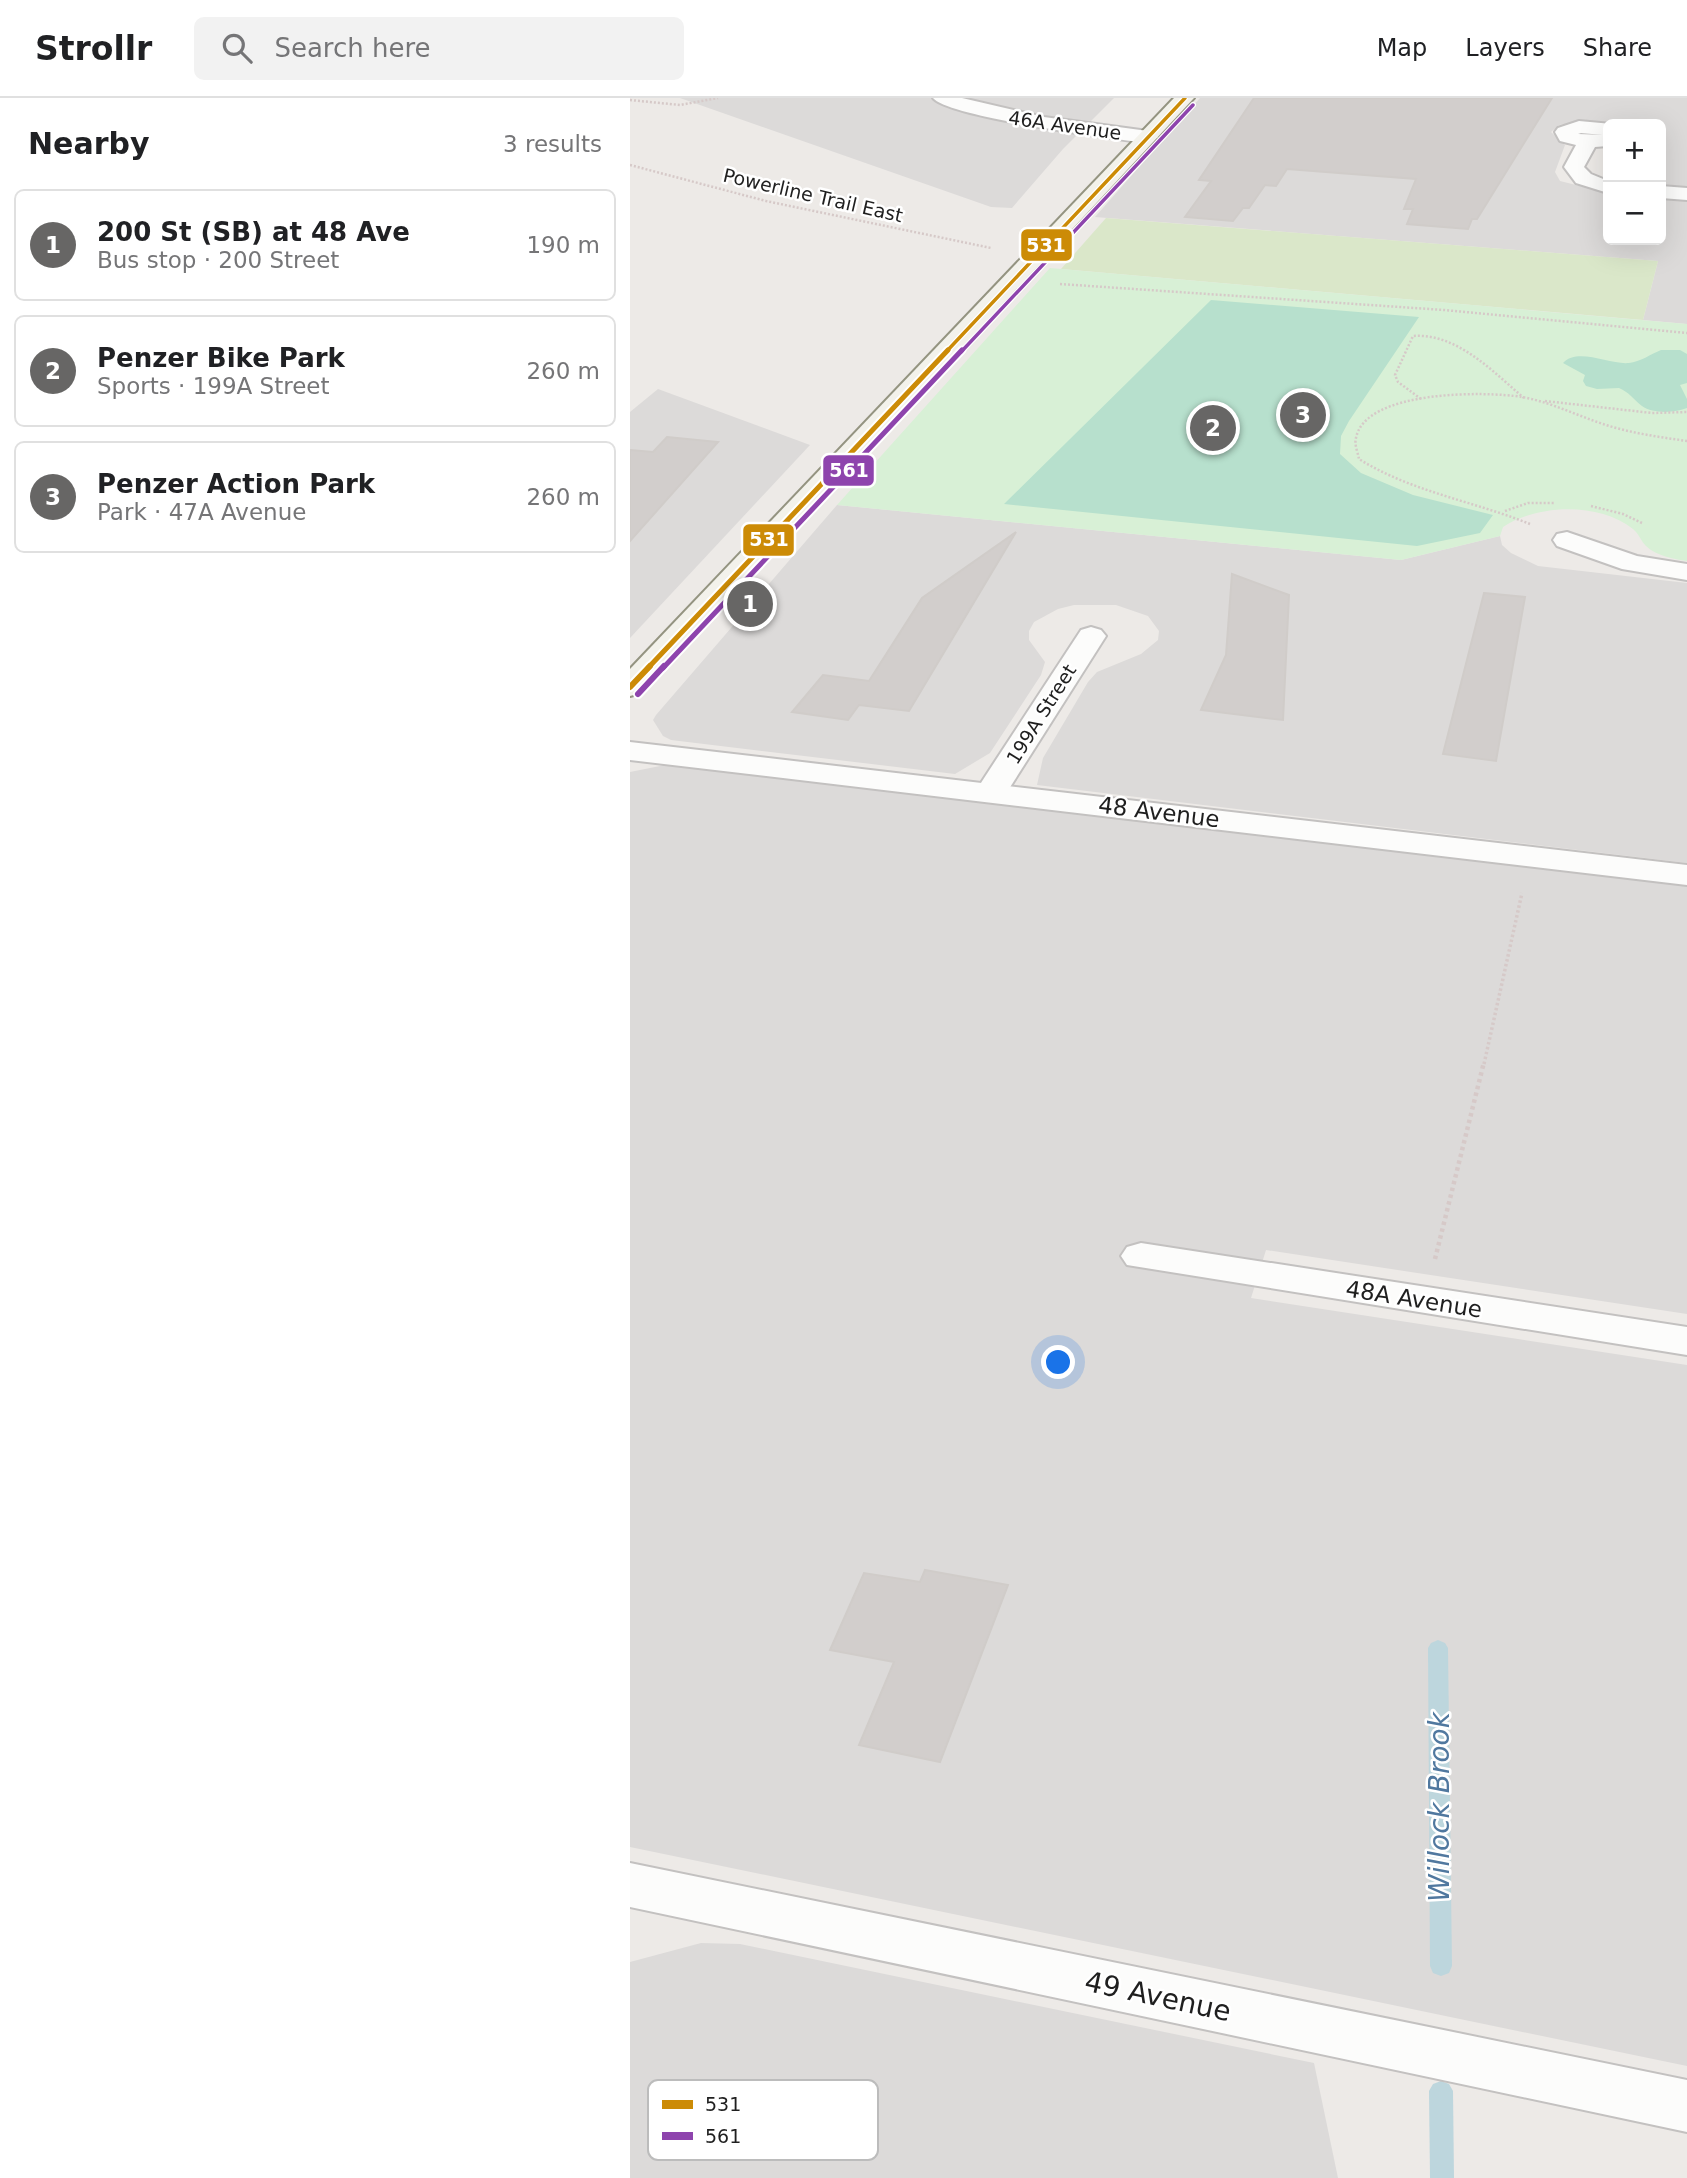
<!DOCTYPE html>
<html lang="en">
<head>
<meta charset="utf-8">
<style>
  :root { --surface:#fff; --page:#f2f2f2; --text:#202124; --muted:#757577; --line:#e0e0e0; --accent:#676665 }
  body { margin:0; font-family:"DejaVu Sans",sans-serif; background:var(--page); color:var(--text) }
  .controls { position:absolute; right:21px; top:21px; display:grid; overflow:hidden; border-radius:10px; box-shadow:0 7px 28px #0002 }
  .controls button { width:63px; height:63px; display:grid; place-items:center; padding:0; border:0; border-bottom:2px solid var(--line); background:var(--surface); color:var(--text); font:35px sans-serif }
  .you { position:absolute; left:429px; top:1265px; width:24px; height:24px; margin:-18px; border:5px solid #fff; border-radius:50%; background:#1a73e8; box-shadow:0 0 0 10px #1a73e833 }
  .badge { display:grid; place-items:center; width:46px; height:46px; border-radius:50%; background:var(--accent); color:#fff; font-size:23px; font-weight:700 }
  .pin { position:absolute; translate:-50% -50%; border:4px solid #fff; box-shadow:0 2px 7px #0006 }
  .list { margin:0; padding:0; list-style:none }
  h2 { display:flex; justify-content:space-between; align-items:center; height:91px; margin:0; padding:0 28px; font-size:30px }
  h2 small { font-size:23px; font-weight:400; color:var(--muted) }
  .list li { display:grid; grid-template-columns:46px 1fr auto; gap:21px; align-items:center; box-sizing:border-box; height:112px; margin:0 14px 14px; padding:0 14px; border:2px solid var(--line); border-radius:10px }
  .list b { display:block; font-size:26px; white-space:nowrap }
  .list p { margin:0; font-size:23px; white-space:nowrap; color:var(--muted) }
  .list em { font-size:23px; font-style:normal; color:var(--muted) }
  .icon { flex:none; width:38px; height:38px; fill:none; stroke:currentColor; stroke-width:2; stroke-linecap:round; stroke-linejoin:round }
  .map { position:relative; flex:none; width:1057px; height:2080px; overflow:hidden }
  header { display:flex; align-items:center; gap:42px; box-sizing:border-box; height:98px; padding:0 35px; background:var(--surface); border-bottom:2px solid var(--line) }
  header strong { font-size:33px }
  nav { display:flex; gap:38px; margin-inline-start:auto; font-size:24px }
  .search { width:490px; height:63px; background:var(--page); display:flex; align-items:center; gap:18px; box-sizing:border-box; padding:0 24px; border-radius:10px; color:var(--muted); font-size:26px }
  main { display:flex }
  aside { flex:1; background:var(--surface) }
  .map>svg:first-child { display:block }
  .residential { fill:#dcdad9 }
  .grass { fill:#dae7c9 }
  .park { fill:#d8f0d6 }
  .pitch { fill:#b7e0cd }
  .lines { fill:none; stroke-linecap:round; stroke-linejoin:round }
  .stream { fill:#bdd6dd; fill-rule:evenodd }
  .building { fill:#d2cecc; stroke:#d0ccc9; stroke-width:2 }
  .minor-casing { stroke:#c3c1c0; stroke-width:4 }
  .tertiary-casing { stroke:#c3c1c0; stroke-width:4 }
  .secondary-casing { stroke:#949481; stroke-width:4 }
  .path-far2 { stroke:#d6c9c8; stroke-width:2.5; stroke-dasharray:2 2; stroke-linecap:butt }
  .path-far1 { stroke:#d6c9c8; stroke-width:3.5; stroke-dasharray:2.5 2.5; stroke-linecap:butt }
  .path { stroke:#d6c9c8; stroke-width:4.5; stroke-dasharray:3.5 3.5; stroke-linecap:butt }
  .minor { fill:#fcfcfb; fill-rule:evenodd }
  .tertiary { fill:#fcfcfb; fill-rule:evenodd }
  .secondary { fill:#f3f2eb; fill-rule:evenodd }
  .bus-1-far2-casing { stroke:#fff; stroke-width:6 }
  .bus-1-far1-casing { stroke:#fff; stroke-width:9 }
  .bus-1-casing { stroke:#fff; stroke-width:10 }
  .bus-2-far2-casing { stroke:#fff; stroke-width:6 }
  .bus-2-far1-casing { stroke:#fff; stroke-width:9 }
  .bus-2-casing { stroke:#fff; stroke-width:10 }
  .bus-1-far2 { stroke:#cc8b06; stroke-width:3.5 }
  .bus-1-far1 { stroke:#cc8b06; stroke-width:5 }
  .bus-1 { stroke:#cc8b06; stroke-width:6 }
  .bus-2-far2 { stroke:#8e44ad; stroke-width:3.5 }
  .bus-2-far1 { stroke:#8e44ad; stroke-width:5 }
  .bus-2 { stroke:#8e44ad; stroke-width:6 }
  .labels { text-anchor:middle; stroke-width:5; stroke-linejoin:round; paint-order:stroke }
  .far-street-label { font-size:19px; fill:#1f1f1f; stroke:#fff }
  .street-label { font-size:23px; fill:#1f1f1f; stroke:#fff }
  .near-water-label { font-size:28px; font-style:italic; fill:#50789f; stroke:#fff }
  .near-street-label { font-size:28px; fill:#1f1f1f; stroke:#fff }
  .key { fill:#fff; stroke:#bcbcbc; stroke-width:2 }
  .key-label { font-size:19px; fill:#1f1f1f }
  .line-badge { stroke:#fff; stroke-width:2.5 }
  .badge-label { font-size:19px; text-anchor:middle; font-weight:bold; fill:#fff }
</style>
</head>
<body>
<header>
<strong>Strollr</strong>
<div class="search"><svg class="icon" aria-label="search" viewBox="0 0 24 24"><circle cx="10" cy="10" r="6"/><path d="M15 15l6 6"/></svg>Search here</div>
<nav><a>Map</a><a>Layers</a><a>Share</a></nav>
</header>
<main>
<aside>
<h2>Nearby<small>3 results</small></h2>
<ul class="list">
<li><span class="badge">1</span><div><b>200 St (SB) at 48 Ave</b><p>Bus stop · 200 Street</p></div><em>190 m</em></li>
<li><span class="badge">2</span><div><b>Penzer Bike Park</b><p>Sports · 199A Street</p></div><em>260 m</em></li>
<li><span class="badge">3</span><div><b>Penzer Action Park</b><p>Park · 47A Avenue</p></div><em>260 m</em></li>
</ul>
</aside>
<div class="map">
<svg width="1057" height="2080" viewBox="0 0 1057 2080">
  <rect width="100%" height="100%" fill="#edeae7"/>
  <g class="residential">
    <polygon points="50,0 484,0 433,51 382,110 361,109"/>
    <polygon points="570,0 1057,0 1057,90 1031,88 1031,26 950,24 929,27 921,34 935,47 925,74 930,83 978,95 978,142 1031,142 1031,100 1057,102 1057,226 1013,222 1028,163 465,119"/>
    <polygon points="28,291 180,347 0,540 0,314"/>
    <polygon points="207,407 771,462 870,438 872,447 881,455 908,468 1057,485 1057,765 407,687 413,660 458,584 467,574 511,556 528,542 529,533 518,518 486,507 444,507 428,511 404,524 399,533 399,542 415,564 411,577 360,655 325,676 41,642 33,638 23,622 26,617"/>
    <polygon points="65,666 1057,788 1057,1216 636,1152 621,1200 1057,1267 1057,1968 0,1749 0,674 35,667"/>
    <polygon points="71,1845 110,1846 684,1965 708,2080 0,2080 0,1864"/>
  </g>
  <polygon class="grass" points="476,120 1028,163 1013,222 431,171"/>
  <path class="park" d="M420,170L1057,226V463C1044,461 1026,458 1016,448C1011,443 1009,436 1003,431C969,404 908,406 873,429L870,438L771,462L207,407Z"/>
  <g class="pitch">
    <polygon points="581,202 789,219 719,323 711,338 710,356 731,375 783,397 863,417 850,435 787,448 374,406"/>
    <path d="M1031,252H1050L1057,256V285L1050,287L1057,301V310C1045,315 1023,316 1012,308C1004,302 999,294 989,290L967,291L956,288L953,283L955,277L933,265C948,249 980,267 999,265C1010,264 1021,256 1031,252Z"/>
  </g>
  <g class="lines">
    <g class="stream">
      <polygon points="808,1542 815,1545 818,1550 822,1868 819,1875 811,1878 803,1875 800,1868 798,1550 801,1545"/>
      <polygon points="811,1983 819,1986 823,1993 824,2080 800,2080 799,1993 803,1986"/>
    </g>
  </g>
  <g class="building">
    <polygon points="624,0 922,0 847,121 842,121 838,131 777,126 783,111 774,111 786,81 657,71 646,88 635,87 619,110 613,110 603,123 555,119 581,83 569,82"/>
    <polygon points="37,339 88,344 0,443 0,352 23,354"/>
    <polygon points="386,434 279,613 229,607 218,622 162,614 193,577 239,583 292,500"/>
    <polygon points="602,476 659,497 653,622 571,612 596,557"/>
    <polygon points="854,495 895,499 866,663 813,656"/>
    <polygon points="295,1472 378,1487 310,1664 229,1647 264,1564 200,1552 234,1475 290,1484"/>
  </g>
  <g class="lines">
    <g class="minor-casing">
      <g id="minor">
        <path d="M303,0H332L414,19L518,33L528,39L518,45C485,41 318,19 303,0Z"/>
        <path d="M949,23L982,26H978V48L965,49L954,69L961,76L978,83V95L946,85L934,69L946,47L930,43L925,34L928,30ZM951,35L973,37L948,36Z"/>
        <polygon points="1031,88 1057,90 1057,102 1031,100"/>
        <polygon points="937,434 1007,458 1057,466 1057,482 992,471 927,448 923,442 927,436"/>
        <polygon points="461,529 471,532 476,538 377,694 372,701 361,704 350,701 345,694 451,532"/>
        <polygon points="511,1145 1057,1229 1057,1257 497,1167 491,1158 497,1149"/>
      </g>
    </g>
    <g class="tertiary-casing">
      <g id="tertiary">
        <polygon points="0,644 1057,767 1057,787 0,662"/>
        <polygon points="0,1765 1057,1982 1057,2034 0,1809"/>
      </g>
    </g>
    <g class="secondary-casing">
      <polygon id="secondary" points="544,0 564,0 11,595 0,598 0,571"/>
    </g>
    <g class="path-far2">
      <polyline points="0,2 50,7 88,0"/>
      <polyline points="0,67 136,103 361,150"/>
      <polyline points="430,186 814,212 1057,235"/>
      <path d="M791,301L768,284L765,277L783,238C827,235 862,273 894,300"/>
      <polyline points="915,303 1022,315 1057,314"/>
      <polyline points="961,408 993,416 1012,425"/>
      <polyline points="875,413 898,405 924,405"/>
      <path d="M900,426C843,403 782,394 729,361C728,355 724,346 726,340C735,292 855,293 892,299C920,304 946,317 973,326C1000,335 1029,339 1057,343"/>
    </g>
    <polyline class="path-far1" points="854,966 892,795"/>
    <polyline class="path" points="805,1161 854,964"/>
    <use href="#minor" class="minor"/>
    <use href="#tertiary" class="tertiary"/>
    <use href="#secondary" class="secondary"/>
    <g class="bus-1-far2-casing">
      <polyline id="bus-1-far2" points="316,254 555,0"/>
    </g>
    <g class="bus-1-far1-casing">
      <polyline id="bus-1-far1" points="18,570 318,252"/>
    </g>
    <g class="bus-1-casing">
      <polyline id="bus-1" points="0,589 20,568"/>
    </g>
    <g class="bus-2-far2-casing">
      <polyline id="bus-2-far2" points="331,254 563,7"/>
    </g>
    <g class="bus-2-far1-casing">
      <polyline id="bus-2-far1" points="33,570 332,252"/>
    </g>
    <g class="bus-2-casing">
      <polyline id="bus-2" points="8,596 34,568"/>
    </g>
    <use href="#bus-1-far2" class="bus-1-far2"/>
    <use href="#bus-1-far1" class="bus-1-far1"/>
    <use href="#bus-1" class="bus-1"/>
    <use href="#bus-2-far2" class="bus-2-far2"/>
    <use href="#bus-2-far1" class="bus-2-far1"/>
    <use href="#bus-2" class="bus-2"/>
  </g>
  <g class="labels">
    <g class="far-street-label">
      <text transform="translate(435 27) rotate(8)" y="7">46A Avenue</text>
      <text transform="translate(183 97) rotate(13)" y="7">Powerline Trail East</text>
      <text transform="translate(411 616) rotate(-58)" y="7">199A Street</text>
    </g>
    <g class="street-label">
      <text transform="translate(529 714) rotate(7)" y="8">48 Avenue</text>
      <text transform="translate(784 1201) rotate(9)" y="8">48A Avenue</text>
    </g>
    <g class="near-water-label">
      <text transform="translate(809 1709) rotate(-90)" y="10">Willock Brook</text>
    </g>
    <g class="near-street-label">
      <text transform="translate(528 1898) rotate(12)" y="10">49 Avenue</text>
    </g>
  </g>
  <rect x="18" y="1982" width="230" height="80" rx="10" class="key"/>
  <rect x="32" y="2002" width="31" height="9" fill="#cc8b06"/>
  <rect x="32" y="2034" width="31" height="8" fill="#8e44ad"/>
  <g class="key-label">
    <text x="75" y="2013">531</text>
    <text x="75" y="2045">561</text>
  </g>
  <g class="line-badge">
    <rect x="390" y="130" width="53" height="34" rx="7" fill="#cc8b06"/>
    <rect x="192" y="356" width="53" height="33" rx="7" fill="#8e44ad"/>
    <rect x="112" y="425" width="53" height="34" rx="7" fill="#cc8b06"/>
  </g>
  <g class="badge-label">
    <text x="416" y="154">531</text>
    <text x="219" y="379">561</text>
    <text x="139" y="448">531</text>
  </g>
</svg>
<div class="controls">
<button>+</button>
<button>−</button>
</div>
<div class="you"></div>
<div class="pin badge" style="left:120px;top:506px">1</div>
<div class="pin badge" style="left:583px;top:330px">2</div>
<div class="pin badge" style="left:673px;top:317px">3</div>
</div>
</main>
</body>
</html>
